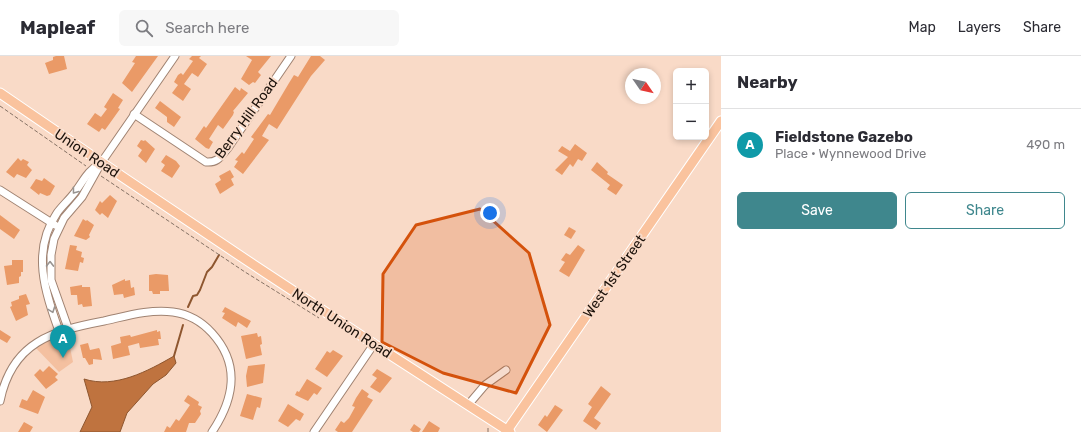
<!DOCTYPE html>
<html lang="en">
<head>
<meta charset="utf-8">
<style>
  :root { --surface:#fff; --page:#f7f7f7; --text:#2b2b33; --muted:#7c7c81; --line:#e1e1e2; --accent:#3f878d }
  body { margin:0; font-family:Rubik,sans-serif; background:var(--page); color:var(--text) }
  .controls { position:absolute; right:12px; top:12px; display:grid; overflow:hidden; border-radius:6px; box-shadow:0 2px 6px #0003 }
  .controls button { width:36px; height:36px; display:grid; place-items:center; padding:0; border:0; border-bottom:1px solid var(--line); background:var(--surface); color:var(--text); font:20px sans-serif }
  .compass { position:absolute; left:625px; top:12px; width:36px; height:36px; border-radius:50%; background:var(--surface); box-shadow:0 2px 6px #0003; rotate:124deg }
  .you { position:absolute; left:490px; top:157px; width:14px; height:14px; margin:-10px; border:3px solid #fff; border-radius:50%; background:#1a73e8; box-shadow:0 0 0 6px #1a73e833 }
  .badge { display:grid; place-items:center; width:26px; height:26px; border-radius:50%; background:var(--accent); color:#fff; font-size:13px; font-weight:700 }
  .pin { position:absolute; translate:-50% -33px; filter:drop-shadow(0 1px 2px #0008) }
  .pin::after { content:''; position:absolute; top:21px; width:14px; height:12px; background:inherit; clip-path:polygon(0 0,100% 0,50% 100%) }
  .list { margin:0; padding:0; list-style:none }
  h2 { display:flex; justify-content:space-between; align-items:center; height:52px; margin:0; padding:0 16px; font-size:17px }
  h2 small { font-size:13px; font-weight:400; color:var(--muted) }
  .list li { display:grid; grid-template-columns:26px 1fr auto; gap:12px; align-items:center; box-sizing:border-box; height:72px; padding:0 16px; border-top:1px solid var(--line) }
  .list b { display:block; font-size:15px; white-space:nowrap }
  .list p { margin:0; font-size:13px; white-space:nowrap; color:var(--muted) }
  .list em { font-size:13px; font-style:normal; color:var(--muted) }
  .actions { display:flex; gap:8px; padding:12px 16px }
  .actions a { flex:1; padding:9px 0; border:1px solid var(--accent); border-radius:6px; text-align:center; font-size:14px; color:var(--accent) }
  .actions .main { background:var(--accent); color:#fff }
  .icon { flex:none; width:22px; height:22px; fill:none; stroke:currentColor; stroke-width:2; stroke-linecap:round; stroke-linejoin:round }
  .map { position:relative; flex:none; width:721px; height:376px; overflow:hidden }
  header { display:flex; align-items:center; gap:24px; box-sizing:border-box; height:56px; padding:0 20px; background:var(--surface); border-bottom:1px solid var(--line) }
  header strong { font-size:19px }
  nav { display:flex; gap:22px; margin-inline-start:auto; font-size:14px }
  .search { width:280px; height:36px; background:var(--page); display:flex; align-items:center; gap:10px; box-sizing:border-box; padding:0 14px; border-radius:6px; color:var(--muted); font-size:15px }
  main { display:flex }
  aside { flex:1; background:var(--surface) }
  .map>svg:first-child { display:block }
  .green { fill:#f4c0a0 }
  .water { fill:#bf733f; stroke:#8e562f }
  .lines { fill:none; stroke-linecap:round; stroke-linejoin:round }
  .stream { stroke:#8e562f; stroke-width:2 }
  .building { fill:#ea9a67 }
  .minor-casing { stroke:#a08372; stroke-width:9 }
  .major-casing { stroke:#fff; stroke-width:11 }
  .path { stroke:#867265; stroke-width:1; stroke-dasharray:4 2; stroke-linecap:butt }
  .minor { stroke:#fff; stroke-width:7 }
  .major { stroke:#fac39e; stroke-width:9 }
  .oneway { stroke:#989491 }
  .marked { fill:#d4520c; fill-opacity:0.2; stroke:#d4520c; stroke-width:3; stroke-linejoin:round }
  .labels { text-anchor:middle; stroke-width:4; stroke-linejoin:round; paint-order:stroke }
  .street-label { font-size:14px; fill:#1b110a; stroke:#f9dac7 }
</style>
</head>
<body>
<header>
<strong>Mapleaf</strong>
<div class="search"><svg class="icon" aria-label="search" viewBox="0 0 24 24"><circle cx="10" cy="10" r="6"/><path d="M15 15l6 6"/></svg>Search here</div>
<nav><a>Map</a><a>Layers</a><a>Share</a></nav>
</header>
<main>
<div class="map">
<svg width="721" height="376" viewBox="0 0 721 376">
  <rect width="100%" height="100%" fill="#f9dac7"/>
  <polygon class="green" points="66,272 73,306 59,316 33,289"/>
  <path class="water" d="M174,300L176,307L166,319L153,328L127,357L120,376H80L92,351L84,323C115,333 148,315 174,300Z"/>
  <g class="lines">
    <g class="stream">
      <polyline points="188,251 193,240 197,239 200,234 207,216 212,211 219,199"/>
      <polyline points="174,300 183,269"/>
    </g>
  </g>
  <g class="building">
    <polygon points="56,0 64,0 67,13 49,18 45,7 53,4 53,1"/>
    <polygon points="136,0 158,0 132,36 122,27 135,7 132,6"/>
    <polygon points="192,0 201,0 199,2 207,8 198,21 192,17 184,28 191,33 183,45 172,37 178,29 174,26 178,19 181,17 183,19 193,5 189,3"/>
    <polygon points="246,0 271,0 258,16 261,19 255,27 253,26 249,29 241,23 252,4"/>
    <polygon points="311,0 320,0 325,4 311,20 277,73 269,68 262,80 269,84 243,118 234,111 238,105 235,104 242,96 244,98 254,83 251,81 268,58 270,59 289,27 294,19 298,21"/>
    <polygon points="235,31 240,35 241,32 248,37 233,55 234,56 233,59 223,73 218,69 209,83 213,86 209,93 206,92 195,83 204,70 206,72"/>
    <polygon points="113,37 123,44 118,52 120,53 105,74 102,72 99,76 87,68 95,57 101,61 107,53 104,51"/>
    <polygon points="160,45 181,61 174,71 167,66 167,61 155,52"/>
    <polygon points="141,84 144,85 145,84 155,93 146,107 138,100 142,94 137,90"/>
    <polygon points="575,88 587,97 582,105 578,103 573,111 570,108 562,119 555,114 568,101 558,95 562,90 570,95"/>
    <polygon points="166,99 176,105 180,110 172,122 161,115 165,109 161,106"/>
    <polygon points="18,102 21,105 23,103 29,106 27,109 32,114 26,122 17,118 14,122 6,116"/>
    <polygon points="597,106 608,116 607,118 623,129 616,139 607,133 610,129 591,114"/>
    <polygon points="230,114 234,121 231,123 234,129 220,138 215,128 221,124 219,120"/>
    <polygon points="44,122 55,130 50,139 47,140 40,137 39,139 30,132 36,123 42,125"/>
    <polygon points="110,139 117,145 108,162 102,157 100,159 95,154 100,145 102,147"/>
    <polygon points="0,159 20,174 14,183 0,173"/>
    <polygon points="83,163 86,165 87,164 94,169 89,179 90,181 86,184 74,180"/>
    <polygon points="569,171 576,175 571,183 564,179"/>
    <polygon points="70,189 77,190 76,194 82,196 81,201 84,202 83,207 80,206 78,215 65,213"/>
    <polygon points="578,189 585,194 569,221 559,215 565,206 561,204 566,197 570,199"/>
    <polygon points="12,204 23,204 23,216 21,216 21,220 19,221 19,227 7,229 4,210 12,209"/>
    <polygon points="156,218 168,219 169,235 160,235 160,238 153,238 152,235 149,235 149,219"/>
    <polygon points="125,223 125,225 130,224 131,232 134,231 135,239 124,242 123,238 114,239 112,229"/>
    <polygon points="82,229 82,231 90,231 92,250 83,251 82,248 78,249 77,239 71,239 70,231"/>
    <polygon points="26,238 30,248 26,249 28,259 16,265 10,251 12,250 11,246 19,243 19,240"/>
    <polygon points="225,251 251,265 247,272 238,266 236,271 222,262 225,257 222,256"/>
    <polygon points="0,274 11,281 7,287 0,283"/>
    <polygon points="157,274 157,276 160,275 161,283 158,283 159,289 140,292 139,287 128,290 130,299 113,303 111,290 121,287 120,281 130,279 131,281"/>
    <polygon points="257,277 258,281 261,280 262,288 260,289 262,299 246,303 241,280"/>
    <polygon points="88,287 90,294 99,292 100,294 102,304 93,303 93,308 89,309 85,302 83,302 80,289"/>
    <polygon points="333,294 343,300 327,321 315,313 327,295 330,297"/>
    <polygon points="265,308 263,327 247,331 246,320 248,310"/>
    <polygon points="49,310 58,318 55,321 58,324 46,333 34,319 40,313 43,316"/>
    <polygon points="377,313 392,322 380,337 370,331 377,322 372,319"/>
    <polygon points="307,323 322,332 317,339 314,337 308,345 295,339 297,335 299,336"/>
    <polygon points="601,330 611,338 594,362 601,367 596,374 583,365 592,351 588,348"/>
    <polygon points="362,333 369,338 367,341 373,344 352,376 338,376 335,374 341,365 344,367 349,362 354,353 355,351 352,350 356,342"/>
    <polygon points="33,334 45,341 38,358 19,351 22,343 27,345"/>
    <polygon points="247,338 262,342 260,352 257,351 253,364 240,360"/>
    <polygon points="188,339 199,346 198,349 202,351 200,355 201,358 195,367 189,367 186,376 164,376 167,370 170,372 176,363 179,365 190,349 184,345"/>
    <polygon points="288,348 304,358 300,365 296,363 288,371 278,365"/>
    <polygon points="555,349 563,354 547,376 538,369 545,359 547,361"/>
    <polygon points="429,365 440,372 438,376 422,376"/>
    <polygon points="24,366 33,371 30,376 18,376"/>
    <polygon points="414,368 421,373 419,376 413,376 410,374"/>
  </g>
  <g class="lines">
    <g class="minor-casing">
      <g id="minor">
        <path d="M134,58L206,106C218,107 221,100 228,92L291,0"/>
        <polyline points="0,134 55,169"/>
        <polyline points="68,272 51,224 51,199 54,183 64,162 82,141 101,107 175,0"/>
        <path d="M59,275C45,236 31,195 57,157C62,150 69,144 75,136C85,123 86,116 101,107"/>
        <path d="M0,345C12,286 52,275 104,265C127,260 149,253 173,256C188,258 202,266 212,277C241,309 234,343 212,376"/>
        <polyline points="468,349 485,329 506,314"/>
        <polyline points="314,376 374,288"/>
      </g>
    </g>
    <g class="major-casing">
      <g id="major">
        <path d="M0,37C168,153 338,266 510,376"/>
        <polyline points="506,376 721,65"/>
      </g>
    </g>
    <g class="path">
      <polyline points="0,50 86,110"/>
      <polyline points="101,120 245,216 319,262"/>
      <polyline points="488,376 488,371"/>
    </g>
    <use href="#minor" class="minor"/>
    <use href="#major" class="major"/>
  </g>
  <defs><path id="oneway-chevron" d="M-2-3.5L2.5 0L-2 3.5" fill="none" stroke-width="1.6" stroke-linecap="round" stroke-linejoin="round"/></defs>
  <g class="oneway">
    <use href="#oneway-chevron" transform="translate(75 135) rotate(127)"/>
    <use href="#oneway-chevron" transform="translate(50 208) rotate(-89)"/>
    <use href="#oneway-chevron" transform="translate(52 254) rotate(70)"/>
  </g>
  <path class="marked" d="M480,153L529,197L550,269L516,337L443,317L382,286L383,218L416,169Z"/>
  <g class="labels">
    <g class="street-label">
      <text transform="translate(246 62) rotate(-54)" y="5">Berry Hill Road</text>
      <text transform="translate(87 97) rotate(34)" y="5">Union Road</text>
      <text transform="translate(614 220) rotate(-55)" y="5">West 1st Street</text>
      <text transform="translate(342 267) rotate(33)" y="5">North Union Road</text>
    </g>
  </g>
</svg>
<div class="controls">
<button>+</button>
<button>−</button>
</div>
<svg class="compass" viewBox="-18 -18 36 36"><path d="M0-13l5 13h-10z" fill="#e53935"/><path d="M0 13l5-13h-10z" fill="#7c7c81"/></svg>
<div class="you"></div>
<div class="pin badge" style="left:63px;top:302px;background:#0f9aa8">A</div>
</div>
<aside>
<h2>Nearby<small></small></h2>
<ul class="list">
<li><span class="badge" style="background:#0f9aa8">A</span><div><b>Fieldstone Gazebo</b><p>Place · Wynnewood Drive</p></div><em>490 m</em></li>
</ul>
<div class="actions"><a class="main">Save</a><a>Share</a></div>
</aside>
</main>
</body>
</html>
